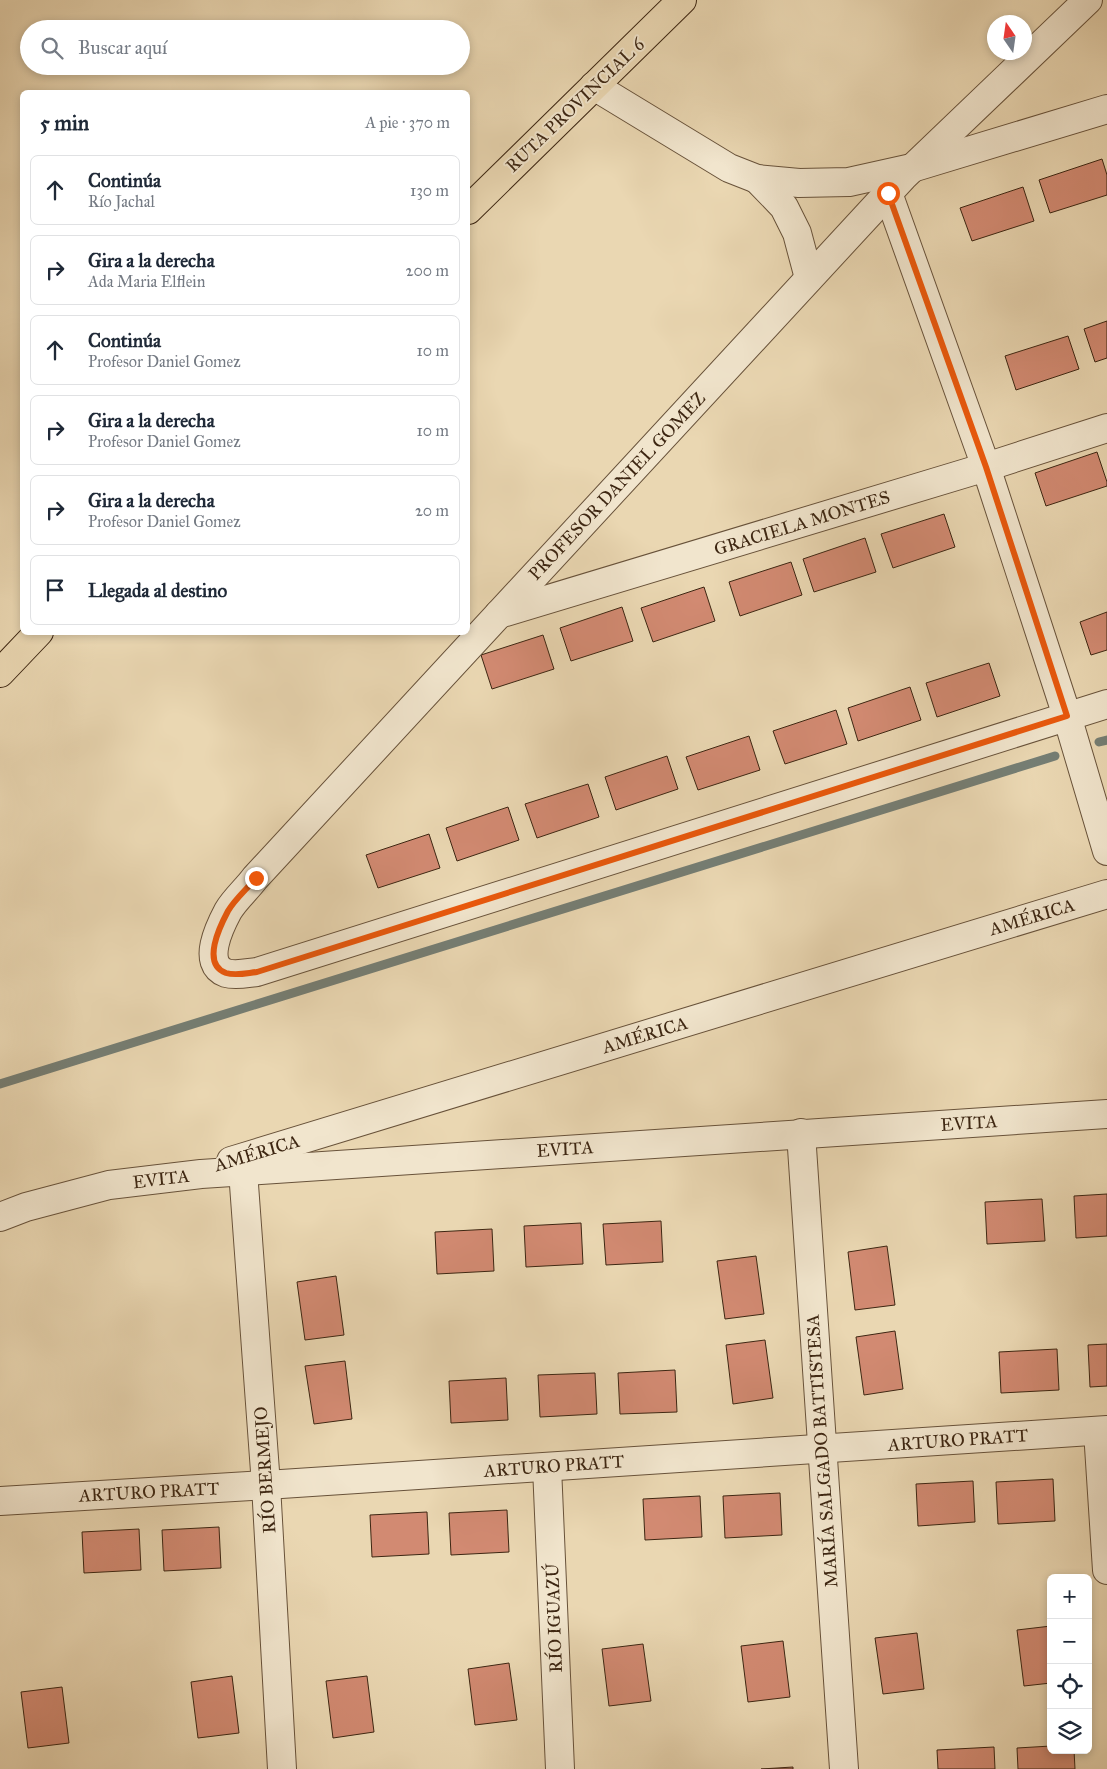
<!DOCTYPE html>
<html lang="es">
<head>
<meta charset="utf-8">
<style>
  :root { --surface:#fff; --page:#f2f2f3; --text:#1f2937; --muted:#747a83; --line:#e0e1e3 }
  body { margin:0; font-family:"IM FELL Great Primer",serif; background:var(--page); color:var(--text) }
  .controls { position:absolute; right:15px; bottom:15px; display:grid; overflow:hidden; border-radius:8px; box-shadow:0 2px 8px #0003 }
  .controls button { width:45px; height:45px; display:grid; place-items:center; padding:0; border:0; border-bottom:1px solid var(--line); background:var(--surface); color:var(--text); font:25px sans-serif }
  .compass { position:absolute; left:987px; top:15px; width:45px; height:45px; border-radius:50%; background:var(--surface); box-shadow:0 2px 8px #0003; rotate:347deg }
  .stop { position:absolute; width:15px; height:15px; margin:-11px; border:4px solid #ea580c; border-radius:50%; background:#fff }
  .stop.end { background:#ea580c; border-color:#fff; box-shadow:0 1px 5px #0008 }
  .list { margin:0; padding:0; list-style:none }
  h2 { display:flex; justify-content:space-between; align-items:center; height:65px; margin:0; padding:0 20px; font-size:21px }
  h2 small { font-size:16px; font-weight:400; color:var(--muted) }
  .list li { display:grid; grid-template-columns:32px 1fr auto; gap:15px; align-items:center; box-sizing:border-box; height:70px; margin:0 10px 10px; padding:0 10px; border:1px solid var(--line); border-radius:8px }
  .list b { display:block; font-size:19px; white-space:nowrap }
  .list p { margin:0; font-size:16px; white-space:nowrap; color:var(--muted) }
  .list em { font-size:16px; font-style:normal; color:var(--muted) }
  .icon { flex:none; width:28px; height:28px; fill:none; stroke:currentColor; stroke-width:2; stroke-linecap:round; stroke-linejoin:round }
  .map { position:relative; flex:none; width:1107px; height:1769px; overflow:hidden }
  .search { position:absolute; background:var(--surface); box-shadow:0 2px 8px #0003; left:20px; top:20px; width:450px; height:55px; display:flex; align-items:center; gap:12px; box-sizing:border-box; padding:0 18px; border-radius:28px; color:var(--muted); font-size:19px }
  .panel { position:absolute; background:var(--surface); box-shadow:0 2px 8px #0003; left:20px; top:90px; width:450px; height:545px; border-radius:8px }
  .map>svg:first-child { display:block }
  .lines { fill:none; stroke-linecap:round; stroke-linejoin:round }
  .stream { stroke:#757e74; stroke-width:9 }
  .building { fill:#d28a72; stroke:#3d2612 }
  .minor-casing { stroke:#68523a; stroke-width:30 }
  .major-casing { stroke:#3d2612; stroke-width:30 }
  .minor { stroke:#f1e5cd; stroke-width:28 }
  .major { stroke:#ead7b2; stroke-width:28 }
  .route { stroke:#ea580c; stroke-width:6 }
  .labels { text-anchor:middle; stroke-width:4; stroke-linejoin:round; paint-order:stroke }
  .street-label { font-size:18px; fill:#3d2612; stroke:#f1e5cd }
</style>
</head>
<body>
<div class="map">
<svg width="1107" height="1769" viewBox="0 0 1107 1769">
  <rect width="100%" height="100%" fill="#ead7b2"/>
  <filter id="stains"><feTurbulence type="fractalNoise" baseFrequency=".004" numOctaves="4"/><feColorMatrix values="0 0 0 0 .2 0 0 0 0 .09 0 0 0 0 .02 0 0 0 .5 -.17"/></filter>
  <radialGradient id="worn" r=".72"><stop offset=".6" stop-color="#630" stop-opacity="0"/><stop offset="1" stop-color="#630" stop-opacity=".3"/></radialGradient>
  <g class="lines">
    <g class="stream">
      <polyline points="1099,742 1107,740"/>
      <polyline points="0,1084 1055,756"/>
    </g>
  </g>
  <g class="building">
    <polygon points="1102,159 1107,175 1107,195 1050,213 1039,180"/>
    <polygon points="1023,187 1034,221 972,241 960,208"/>
    <polygon points="1107,321 1107,358 1095,362 1084,329"/>
    <polygon points="1068,336 1079,369 1016,390 1005,356"/>
    <polygon points="1097,452 1107,482 1107,486 1046,506 1035,473"/>
    <polygon points="944,514 955,547 893,568 881,534"/>
    <polygon points="865,538 876,572 814,592 803,559"/>
    <polygon points="791,562 802,595 740,616 729,582"/>
    <polygon points="704,587 715,621 653,642 641,608"/>
    <polygon points="622,607 633,641 571,661 560,628"/>
    <polygon points="1107,612 1107,650 1091,655 1080,622"/>
    <polygon points="543,635 554,669 492,689 481,655"/>
    <polygon points="989,663 1000,696 937,717 926,683"/>
    <polygon points="910,687 921,720 858,741 848,708"/>
    <polygon points="836,710 847,744 785,764 773,731"/>
    <polygon points="749,736 760,770 698,790 686,757"/>
    <polygon points="667,756 678,789 616,810 605,777"/>
    <polygon points="588,784 599,817 537,838 525,804"/>
    <polygon points="508,807 519,840 457,861 446,828"/>
    <polygon points="429,834 440,868 378,888 366,855"/>
    <polygon points="1107,1194 1107,1236 1076,1238 1074,1196"/>
    <polygon points="1042,1199 1045,1241 987,1244 985,1202"/>
    <polygon points="661,1221 663,1262 606,1265 603,1224"/>
    <polygon points="581,1223 583,1264 526,1267 524,1226"/>
    <polygon points="492,1229 494,1271 437,1274 435,1232"/>
    <polygon points="887,1246 895,1305 855,1310 848,1252"/>
    <polygon points="756,1256 764,1314 725,1319 717,1261"/>
    <polygon points="336,1276 344,1335 305,1340 297,1282"/>
    <polygon points="895,1331 903,1389 864,1395 856,1337"/>
    <polygon points="765,1340 773,1398 733,1404 726,1345"/>
    <polygon points="1107,1344 1107,1386 1090,1387 1088,1345"/>
    <polygon points="1057,1349 1059,1390 1001,1393 999,1352"/>
    <polygon points="345,1361 352,1419 314,1424 305,1366"/>
    <polygon points="675,1370 677,1412 620,1414 618,1373"/>
    <polygon points="595,1373 597,1414 540,1417 538,1375"/>
    <polygon points="506,1378 508,1420 451,1423 449,1381"/>
    <polygon points="1053,1479 1055,1521 998,1524 996,1482"/>
    <polygon points="973,1481 975,1522 918,1526 916,1484"/>
    <polygon points="780,1493 782,1535 725,1538 723,1496"/>
    <polygon points="700,1496 702,1537 645,1540 643,1499"/>
    <polygon points="507,1510 509,1552 451,1555 449,1513"/>
    <polygon points="427,1512 429,1554 372,1557 370,1515"/>
    <polygon points="219,1527 221,1568 164,1571 162,1530"/>
    <polygon points="139,1529 141,1570 84,1573 82,1532"/>
    <polygon points="1051,1626 1051,1683 1024,1686 1017,1630"/>
    <polygon points="917,1633 924,1689 883,1694 875,1638"/>
    <polygon points="783,1641 790,1697 748,1702 741,1646"/>
    <polygon points="643,1644 651,1701 609,1706 602,1649"/>
    <polygon points="509,1663 517,1720 475,1725 468,1669"/>
    <polygon points="232,1676 239,1733 198,1738 191,1682"/>
    <polygon points="367,1676 374,1732 333,1738 326,1681"/>
    <polygon points="62,1687 69,1743 28,1748 21,1692"/>
    <polygon points="1051,1746 1051,1750 1074,1750 1075,1769 1018,1769 1017,1748"/>
    <polygon points="994,1747 995,1769 938,1769 937,1750"/>
    <polygon points="793,1767 793,1769 761,1769"/>
  </g>
  <g class="lines">
    <g class="minor-casing">
      <g id="minor">
        <path d="M1088,0L903,177L255,878C247,889 235,899 228,911C220,926 201,964 226,973C236,976 247,973 257,972L1107,704"/>
        <polyline points="594,86 729,168 757,179 799,183 849,182 912,168 1107,109"/>
        <polyline points="757,179 784,207 797,233 809,278"/>
        <polyline points="888,193 986,467 1067,716 1107,851"/>
        <polyline points="499,614 986,467 1107,428"/>
        <polyline points="801,1133 844,1769"/>
        <polyline points="231,1161 1107,894"/>
        <polyline points="243,1171 266,1485 282,1769"/>
        <polyline points="0,1217 26,1207 109,1185 201,1174 1107,1114"/>
        <polyline points="1098,1431 1107,1570"/>
        <polyline points="547,1467 560,1769"/>
        <polyline points="0,1501 266,1485 1107,1430"/>
      </g>
    </g>
    <g class="major-casing">
      <g id="major">
        <polyline points="468,210 682,0"/>
        <polyline points="0,673 39,632"/>
      </g>
    </g>
    <use href="#minor" class="minor"/>
    <use href="#major" class="major"/>
  </g>
  <g class="lines">
    <path class="route" d="M256,878C247,889 235,899 228,911C220,926 201,964 226,973C236,976 247,973 257,972L1067,716L986,467L888,193"/>
  </g>
  <g class="labels">
    <g class="street-label">
      <text transform="translate(575 105) rotate(-44)" y="6">RUTA PROVINCIAL 6</text>
      <text transform="translate(617 486) rotate(-47)" y="6">PROFESOR DANIEL GOMEZ</text>
      <text transform="translate(802 523) rotate(-17)" y="6">GRACIELA MONTES</text>
      <text transform="translate(1032 917) rotate(-17)" y="6">AMÉRICA</text>
      <text transform="translate(645 1035) rotate(-17)" y="6">AMÉRICA</text>
      <text transform="translate(969 1123) rotate(-4)" y="6">EVITA</text>
      <text transform="translate(565 1149) rotate(-4)" y="6">EVITA</text>
      <text transform="translate(257 1153) rotate(-17)" y="6">AMÉRICA</text>
      <text transform="translate(161 1179) rotate(-7)" y="6">EVITA</text>
      <text transform="translate(958 1440) rotate(-4)" y="6">ARTURO PRATT</text>
      <text transform="translate(822 1451) rotate(-94)" y="6">MARÍA SALGADO BATTISTESA</text>
      <text transform="translate(554 1466) rotate(-4)" y="6">ARTURO PRATT</text>
      <text transform="translate(265 1470) rotate(-94)" y="6">RÍO BERMEJO</text>
      <text transform="translate(149 1492) rotate(-3)" y="6">ARTURO PRATT</text>
      <text transform="translate(554 1618) rotate(-92)" y="6">RÍO IGUAZÚ</text>
    </g>
  </g>
  <rect width="100%" height="100%" filter="url(#stains)"/>
  <rect width="100%" height="100%" fill="url(#worn)"/>
</svg>
<div class="controls">
<button>+</button>
<button>−</button>
<button><svg class="icon" aria-label="locate" viewBox="0 0 24 24"><circle cx="12" cy="12" r="6"/><path d="M12 2v4M12 18v4M2 12h4M18 12h4"/></svg></button>
<button><svg class="icon" aria-label="layers" viewBox="0 0 24 24"><path d="M12 4l9 5-9 5-9-5zM3 14l9 5 9-5"/></svg></button>
</div>
<svg class="compass" viewBox="-18 -18 36 36"><path d="M0-13l5 13h-10z" fill="#e53935"/><path d="M0 13l5-13h-10z" fill="#747a83"/></svg>
<div class="stop" style="left:888px;top:193px"></div>
<div class="stop end" style="left:256px;top:878px"></div>
<div class="search"><svg class="icon" aria-label="search" viewBox="0 0 24 24"><circle cx="10" cy="10" r="6"/><path d="M15 15l6 6"/></svg>Buscar aquí</div>
<section class="panel">
<h2>5 min<small>A pie · 370 m</small></h2>
<ul class="list">
<li><svg class="icon" aria-label="ahead" viewBox="0 0 24 24"><path d="M12 20V5M6 11l6-6 6 6"/></svg><div><b>Continúa</b><p>Río Jachal</p></div><em>130 m</em></li>
<li><svg class="icon" aria-label="right" viewBox="0 0 24 24"><path d="M7 20v-9h11M14 6l5 5-5 5"/></svg><div><b>Gira a la derecha</b><p>Ada Maria Elflein</p></div><em>200 m</em></li>
<li><svg class="icon" aria-label="ahead" viewBox="0 0 24 24"><path d="M12 20V5M6 11l6-6 6 6"/></svg><div><b>Continúa</b><p>Profesor Daniel Gomez</p></div><em>10 m</em></li>
<li><svg class="icon" aria-label="right" viewBox="0 0 24 24"><path d="M7 20v-9h11M14 6l5 5-5 5"/></svg><div><b>Gira a la derecha</b><p>Profesor Daniel Gomez</p></div><em>10 m</em></li>
<li><svg class="icon" aria-label="right" viewBox="0 0 24 24"><path d="M7 20v-9h11M14 6l5 5-5 5"/></svg><div><b>Gira a la derecha</b><p>Profesor Daniel Gomez</p></div><em>20 m</em></li>
<li><svg class="icon" aria-label="arrive" viewBox="0 0 24 24"><path d="M6 21V4h12l-3 4 3 4H6"/></svg><div><b>Llegada al destino</b></div></li>
</ul>
</section>
</div>
</body>
</html>
